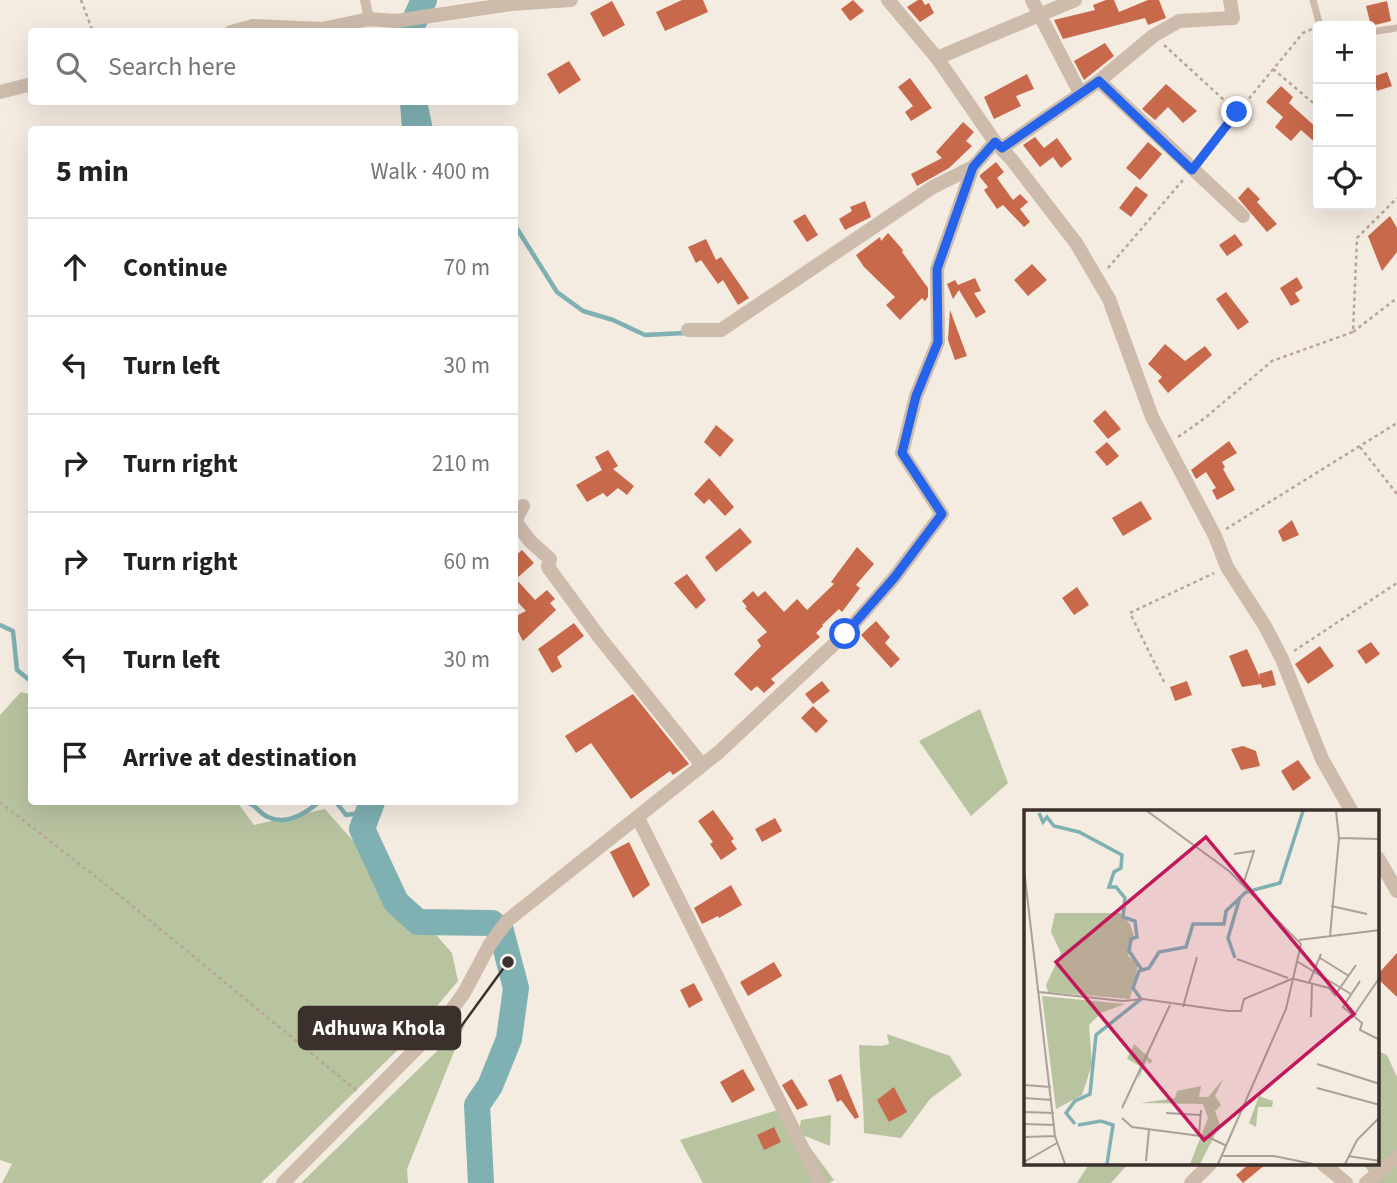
<!DOCTYPE html>
<html lang="en">
<head>
<meta charset="utf-8">
<style>
  :root { --surface:#fff; --page:#f2f2f2; --text:#222; --muted:#767676; --line:#e0e0e0 }
  body { margin:0; font-family:"Source Sans 3",sans-serif; background:var(--page); color:var(--text) }
  .controls { position:absolute; right:21px; top:21px; display:grid; overflow:hidden; border-radius:7px; box-shadow:0 7px 28px #0002 }
  .controls button { width:63px; height:63px; display:grid; place-items:center; padding:0; border:0; border-bottom:2px solid var(--line); background:var(--surface); color:var(--text); font:35px sans-serif }
  .stop { position:absolute; width:21px; height:21px; margin:-16px; border:5px solid #2563eb; border-radius:50%; background:#fff }
  .stop.end { background:#2563eb; border-color:#fff; box-shadow:0 2px 7px #0008 }
  .list { margin:0; padding:0; list-style:none }
  h2 { display:flex; justify-content:space-between; align-items:center; height:91px; margin:0; padding:0 28px; font-size:30px }
  h2 small { font-size:23px; font-weight:400; color:var(--muted) }
  .list li { display:grid; grid-template-columns:46px 1fr auto; gap:21px; align-items:center; box-sizing:border-box; height:98px; padding:0 28px; border-top:2px solid var(--line) }
  .list b { display:block; font-size:26px; white-space:nowrap }
  .list em { font-size:23px; font-style:normal; color:var(--muted) }
  .icon { flex:none; width:38px; height:38px; fill:none; stroke:currentColor; stroke-width:2; stroke-linecap:round; stroke-linejoin:round }
  .map { position:relative; flex:none; width:1397px; height:1183px; overflow:hidden }
  .search { position:absolute; background:var(--surface); box-shadow:0 7px 28px #0002; left:28px; top:28px; width:490px; height:77px; display:flex; align-items:center; gap:18px; box-sizing:border-box; padding:0 24px; border-radius:7px; color:var(--muted); font-size:26px }
  .panel { position:absolute; background:var(--surface); box-shadow:0 7px 28px #0002; left:28px; top:126px; width:490px; height:679px; border-radius:7px }
  .map>svg:first-child { display:block }
  .green { fill:#b8c4a0 }
  .lines { fill:none; stroke-linecap:round; stroke-linejoin:round }
  .stream { stroke:#7fb0b2; stroke-width:4.5 }
  .river { stroke:#7fb0b2; stroke-width:26 }
  .building { fill:#c8694b }
  .path { stroke:#b9a596; stroke-width:2.5; stroke-dasharray:3.5 3.5; stroke-linecap:butt }
  .service { stroke:#cdbbac; stroke-width:7 }
  .pedestrian { stroke:#cdbbac; stroke-width:10 }
  .minor { stroke:#cdbbac; stroke-width:14 }
  .route { stroke:#2563eb; stroke-width:9 }
  .inset-river { fill:none; stroke:#7fb0b2; stroke-width:3.5 }
  .inset-road { fill:none; stroke:#aaa098; stroke-width:2 }
  .view { fill:#c2185b; fill-opacity:0.15; stroke:#c2185b; stroke-width:3.5 }
  .inset-edge { fill:none; stroke:#3b302b; stroke-width:3.5 }
  .leader { fill:none; stroke:#3b302b; stroke-width:2.5 }
  .callout-dot { fill:#3b302b; stroke:#fbf5ee; stroke-width:2.5 }
  .callout { fill:#3b302b; stroke:#3b302b; stroke-width:2.5 }
  .callout-label { font-size:21px; text-anchor:middle; font-weight:bold; fill:#fff }
</style>
</head>
<body>
<div class="map">
<svg width="1397" height="1183" viewBox="0 0 1397 1183">
  <rect width="100%" height="100%" fill="#f4ebe1"/>
  <g class="green">
    <polygon points="21,692 31,695 32,802 237,802 254,825 325,809 452,953 458,981 410,1038 261,1183 2,1183 12,1164 0,1160 0,715"/>
    <polygon points="980,709 1008,783 971,816 919,741"/>
    <polygon points="465,1024 407,1169 408,1183 301,1183"/>
    <path d="M887,1034L950,1056L962,1075L930,1099L901,1138L864,1133C864,1103 860,1075 859,1045L882,1046L889,1044Z"/>
    <polygon points="1378,1051 1387,1055 1397,1077 1397,1183 1376,1183 1364,1164 1378,1164"/>
    <polygon points="781,1109 799,1131 801,1120 831,1115 830,1146 800,1134 834,1180 829,1183 703,1183 680,1140"/>
    <polygon points="1089,1164 1128,1164 1111,1183 1077,1183"/>
  </g>
  <g class="lines">
    <g class="stream">
      <polyline points="425,102 431,130"/>
      <polyline points="514,224 557,292 583,311 613,320 645,335 685,333"/>
      <polyline points="0,625 13,631 17,670 32,682"/>
      <path d="M245,802C257,804 258,813 268,817C286,826 306,813 319,802"/>
      <polyline points="336,802 346,815 367,812"/>
    </g>
    <g class="river">
      <polyline points="412,32 412,26 424,0"/>
      <polyline points="413,102 415,130"/>
      <polyline points="372,802 362,829 396,902 418,922 492,923 501,931 516,988 509,1039 490,1086 477,1105 481,1183"/>
    </g>
  </g>
  <g class="building">
    <polygon points="682,0 703,0 708,12 665,31 656,12"/>
    <polygon points="853,0 864,11 850,21 841,9"/>
    <polygon points="918,0 922,0 925,5 929,3 934,13 920,22 907,7"/>
    <polygon points="1106,0 1114,0 1119,12 1148,0 1159,0 1166,18 1148,25 1145,18 1063,39 1054,20 1095,10 1093,5"/>
    <polygon points="612,1 625,25 603,37 590,13"/>
    <polygon points="1387,1 1391,21 1371,26 1366,6"/>
    <polygon points="1105,43 1114,56 1084,80 1074,61"/>
    <polygon points="569,61 581,80 559,94 547,74"/>
    <polygon points="1387,72 1392,86 1377,91 1372,77"/>
    <polygon points="1027,74 1034,89 1016,96 1021,106 994,119 984,97"/>
    <polygon points="910,78 932,108 911,121 905,112 913,106 898,87"/>
    <polygon points="1166,84 1197,111 1183,123 1168,107 1155,120 1142,109"/>
    <polygon points="1281,86 1293,97 1289,103 1318,129 1318,145 1301,130 1291,141 1275,127 1283,117 1266,102"/>
    <polygon points="963,122 974,132 966,141 972,146 949,168 917,186 911,174 942,158 936,152"/>
    <polygon points="1035,137 1044,148 1057,138 1072,159 1061,168 1053,157 1040,167 1023,145"/>
    <polygon points="1148,142 1162,154 1140,180 1126,168"/>
    <polygon points="996,162 1004,172 997,178 1013,200 1020,194 1028,202 1020,209 1030,222 1024,227 1003,205 997,209 984,190 988,187 980,177 980,175"/>
    <polygon points="1136,186 1148,195 1131,217 1119,208"/>
    <polygon points="1248,187 1260,199 1257,202 1277,224 1267,232 1238,198"/>
    <polygon points="865,201 871,217 845,230 839,219 852,211 850,207"/>
    <polygon points="805,214 818,235 807,242 793,221"/>
    <polygon points="1390,216 1397,228 1397,252 1382,271 1368,236"/>
    <polygon points="888,233 903,250 902,252 928,288 928,297 925,301 922,298 900,320 886,305 895,297 864,267 856,255 880,237 881,241"/>
    <polygon points="1235,234 1243,245 1227,256 1219,245"/>
    <polygon points="706,239 716,260 721,257 749,298 738,305 723,280 718,284 701,260 696,263 688,247"/>
    <polygon points="1032,264 1047,280 1028,296 1014,280"/>
    <polygon points="1297,277 1303,288 1295,293 1300,301 1291,306 1280,288"/>
    <polygon points="975,278 981,291 974,293 986,312 976,318 959,290 953,299 947,284 955,280 958,285"/>
    <polygon points="1226,292 1249,322 1238,330 1216,299"/>
    <polygon points="950,310 967,356 955,360 948,340"/>
    <polygon points="1165,344 1185,361 1205,346 1212,355 1168,393 1158,381 1162,377 1148,364"/>
    <polygon points="1105,410 1121,429 1108,439 1093,421"/>
    <polygon points="716,425 734,440 720,457 704,442"/>
    <polygon points="1229,441 1237,453 1222,462 1225,467 1223,469 1235,490 1217,500 1212,490 1216,488 1206,472 1196,479 1191,470"/>
    <polygon points="1107,442 1119,456 1107,466 1095,452"/>
    <polygon points="608,450 618,466 613,469 634,486 627,495 618,488 607,497 603,493 587,502 576,485 602,470 595,457"/>
    <polygon points="709,478 734,507 725,516 709,499 704,504 694,494"/>
    <polygon points="1141,501 1152,519 1123,536 1112,518"/>
    <polygon points="1292,520 1299,535 1283,542 1278,531"/>
    <polygon points="740,528 752,542 716,572 705,557"/>
    <polygon points="857,547 874,564 856,585 860,588 842,612 839,609 822,625 823,626 816,633 820,637 771,679 775,683 764,693 757,686 751,691 734,674 761,646 757,640 767,632 745,608 747,607 742,601 753,591 758,597 765,591 784,612 797,599 807,610 834,584 831,582"/>
    <polygon points="522,550 534,563 516,579 535,600 547,590 555,599 550,603 556,610 523,641 514,624 514,617 526,611 514,598 514,557"/>
    <polygon points="687,574 706,600 696,609 674,583"/>
    <polygon points="1077,587 1089,605 1074,615 1062,598"/>
    <polygon points="876,621 890,637 885,643 900,659 891,668 861,635"/>
    <polygon points="574,623 584,636 557,657 562,667 552,673 538,649"/>
    <polygon points="1371,642 1380,654 1366,664 1357,651"/>
    <polygon points="1320,646 1334,666 1308,684 1295,664"/>
    <polygon points="1247,649 1260,678 1259,674 1272,670 1276,685 1262,688 1261,684 1242,687 1229,656"/>
    <polygon points="822,681 830,691 813,704 805,694"/>
    <polygon points="1187,681 1192,695 1175,701 1170,687"/>
    <polygon points="633,694 689,764 673,775 670,771 631,799 591,743 576,753 565,736"/>
    <polygon points="813,706 828,721 816,733 801,718"/>
    <polygon points="1243,746 1256,751 1260,766 1241,770 1231,749"/>
    <polygon points="1298,760 1311,778 1293,791 1281,771"/>
    <polygon points="713,810 734,839 731,841 737,849 721,860 710,844 713,842 698,821"/>
    <polygon points="775,818 782,831 762,842 755,829"/>
    <polygon points="629,842 650,885 633,898 610,852"/>
    <polygon points="731,885 742,905 719,918 718,916 702,924 694,908"/>
    <polygon points="1397,953 1397,997 1378,979 1378,974"/>
    <polygon points="774,962 782,976 748,996 740,982"/>
    <polygon points="694,983 703,1000 689,1008 680,990"/>
    <polygon points="743,1069 755,1090 732,1103 720,1082"/>
    <polygon points="841,1074 859,1117 855,1119 841,1100 837,1102 828,1080"/>
    <polygon points="792,1079 808,1105 797,1110 782,1085"/>
    <polygon points="894,1087 907,1112 889,1122 877,1100"/>
    <polygon points="774,1127 781,1142 764,1150 757,1135"/>
    <polygon points="1249,1164 1266,1164 1243,1183 1236,1175"/>
  </g>
  <g class="lines">
    <g class="path">
      <polyline points="81,0 93,32"/>
      <polyline points="1164,45 1236,111"/>
      <polyline points="1273,69 1318,107"/>
      <polyline points="1200,158 1303,33 1312,29"/>
      <polyline points="1108,268 1183,180"/>
      <polyline points="1353,332 1397,298"/>
      <polyline points="1178,437 1205,418 1272,361 1353,332 1357,238 1397,198"/>
      <polyline points="1360,447 1397,494"/>
      <polyline points="1226,529 1397,423"/>
      <polyline points="1294,651 1397,583"/>
      <polyline points="1164,682 1130,613 1214,573"/>
      <polyline points="0,802 119,895 357,1091"/>
    </g>
    <g class="service">
      <polyline points="1313,0 1320,26 1323,26"/>
      <polyline points="1371,32 1397,28"/>
    </g>
    <polyline class="pedestrian" points="365,0 369,19"/>
    <g class="minor">
      <polyline points="888,0 937,58 995,142 1012,160 1076,243 1109,299 1152,417 1215,536 1227,567 1265,626 1282,659 1322,759 1352,812"/>
      <polyline points="1032,0 1080,93"/>
      <polyline points="231,32 253,26 322,29 369,19 396,21 511,4 571,0"/>
      <polyline points="937,58 1075,0"/>
      <polyline points="1099,81 1243,216"/>
      <polyline points="0,92 32,84"/>
      <polyline points="1002,148 1099,81 1153,36 1179,21 1233,18 1230,0"/>
      <polyline points="688,330 721,330 933,187 973,167"/>
      <polyline points="523,506 515,521 530,541 550,559 548,567 600,638 702,765"/>
      <polyline points="638,818 820,1183"/>
      <polyline points="1378,858 1397,891"/>
      <polyline points="1323,1164 1346,1183"/>
      <polyline points="283,1183 442,1023 464,993 490,944 508,920 719,752 845,634 894,578 942,514 902,453 916,396 938,342 937,269 973,167 995,142"/>
      <polyline points="1191,1183 1210,1164"/>
      <polyline points="1366,1183 1397,1157"/>
    </g>
  </g>
  <g class="lines">
    <polyline class="route" points="845,634 894,578 942,514 902,453 916,396 938,342 937,269 973,167 995,142 1002,148 1099,81 1192,170 1237,112"/>
  </g>
  <g transform="translate(1024 810)">
    <rect width="355" height="355" fill="#f4ebe1"/>
    <path d="M31,103H96L106,114L110,126L104,146L114,154L106,189L24,182L22,175L37,143L27,122ZM18,186L101,194L77,203L65,215L68,254L58,285L32,299ZM110,234L129,251L125,254L123,250L114,270L116,256L103,249ZM200,268L191,286L197,295L191,301L196,315L176,354H166L184,308L179,294L117,293L151,288L153,281L177,276L175,287H184ZM235,286L249,291L248,297H234L232,317L225,313Z" fill="#b8c4a0"/>
    <path class="inset-river" d="M15,3L19,12L23,7L30,16L55,22L98,45L97,58L90,62L85,77H92L101,88L99,107L111,111L113,127L107,129L105,141L118,160M211,148L204,128L216,87M51,314L42,303L51,291L66,284L72,225L117,189L109,178L115,161L125,158L135,142L162,137L169,114H200L202,101L222,82L256,73L279,1M54,315L77,311L89,315L83,354"/>
    <path class="inset-road" d="M123,1L205,61L277,134L262,199L194,354M312,1L315,28M210,44L230,41L219,75M0,59L31,326L41,354M307,96L343,104M306,126L315,28L356,29M275,130L356,120M296,148L325,166M213,149L264,168M274,152L327,184M270,169L305,178L311,185L332,155M336,171L319,197L338,213L336,220L356,230M285,173L297,144M15,182L99,191L119,189L204,201H217L220,189L270,168M159,197L173,147M287,207L288,175M328,208L356,167M293,254L356,274M0,275L27,277M293,278L356,295M0,288L28,290M98,298L146,195M0,302L30,303M142,303L176,305M98,308L108,317L184,327L203,336M0,314L31,315M175,325L177,300M0,327L31,326M199,346H250L289,354M324,346L356,351M122,351L125,320M0,352L33,333M321,354L333,330L356,307"/>
    <path class="view" d="M182,27L330,204L180,330L32,152Z"/>
    <rect width="355" height="355" class="inset-edge"/>
  </g>
  <path class="leader" d="M508 962L460 1028"/>
  <circle class="callout-dot" cx="508" cy="962" r="7"/>
  <rect class="callout" x="299" y="1007" width="161" height="42" rx="7"/>
  <g class="callout-label">
    <text x="379" y="1035">Adhuwa Khola</text>
  </g>
</svg>
<div class="controls">
<button>+</button>
<button>−</button>
<button><svg class="icon" aria-label="locate" viewBox="0 0 24 24"><circle cx="12" cy="12" r="6"/><path d="M12 2v4M12 18v4M2 12h4M18 12h4"/></svg></button>
</div>
<div class="stop" style="left:845px;top:634px"></div>
<div class="stop end" style="left:1237px;top:112px"></div>
<div class="search"><svg class="icon" aria-label="search" viewBox="0 0 24 24"><circle cx="10" cy="10" r="6"/><path d="M15 15l6 6"/></svg>Search here</div>
<section class="panel">
<h2>5 min<small>Walk · 400 m</small></h2>
<ul class="list">
<li><svg class="icon" aria-label="ahead" viewBox="0 0 24 24"><path d="M12 20V5M6 11l6-6 6 6"/></svg><div><b>Continue</b></div><em>70 m</em></li>
<li><svg class="icon" aria-label="left" viewBox="0 0 24 24"><path d="M17 20v-9H6M10 6l-5 5 5 5"/></svg><div><b>Turn left</b></div><em>30 m</em></li>
<li><svg class="icon" aria-label="right" viewBox="0 0 24 24"><path d="M7 20v-9h11M14 6l5 5-5 5"/></svg><div><b>Turn right</b></div><em>210 m</em></li>
<li><svg class="icon" aria-label="right" viewBox="0 0 24 24"><path d="M7 20v-9h11M14 6l5 5-5 5"/></svg><div><b>Turn right</b></div><em>60 m</em></li>
<li><svg class="icon" aria-label="left" viewBox="0 0 24 24"><path d="M17 20v-9H6M10 6l-5 5 5 5"/></svg><div><b>Turn left</b></div><em>30 m</em></li>
<li><svg class="icon" aria-label="arrive" viewBox="0 0 24 24"><path d="M6 21V4h12l-3 4 3 4H6"/></svg><div><b>Arrive at destination</b></div></li>
</ul>
</section>
</div>
</body>
</html>
